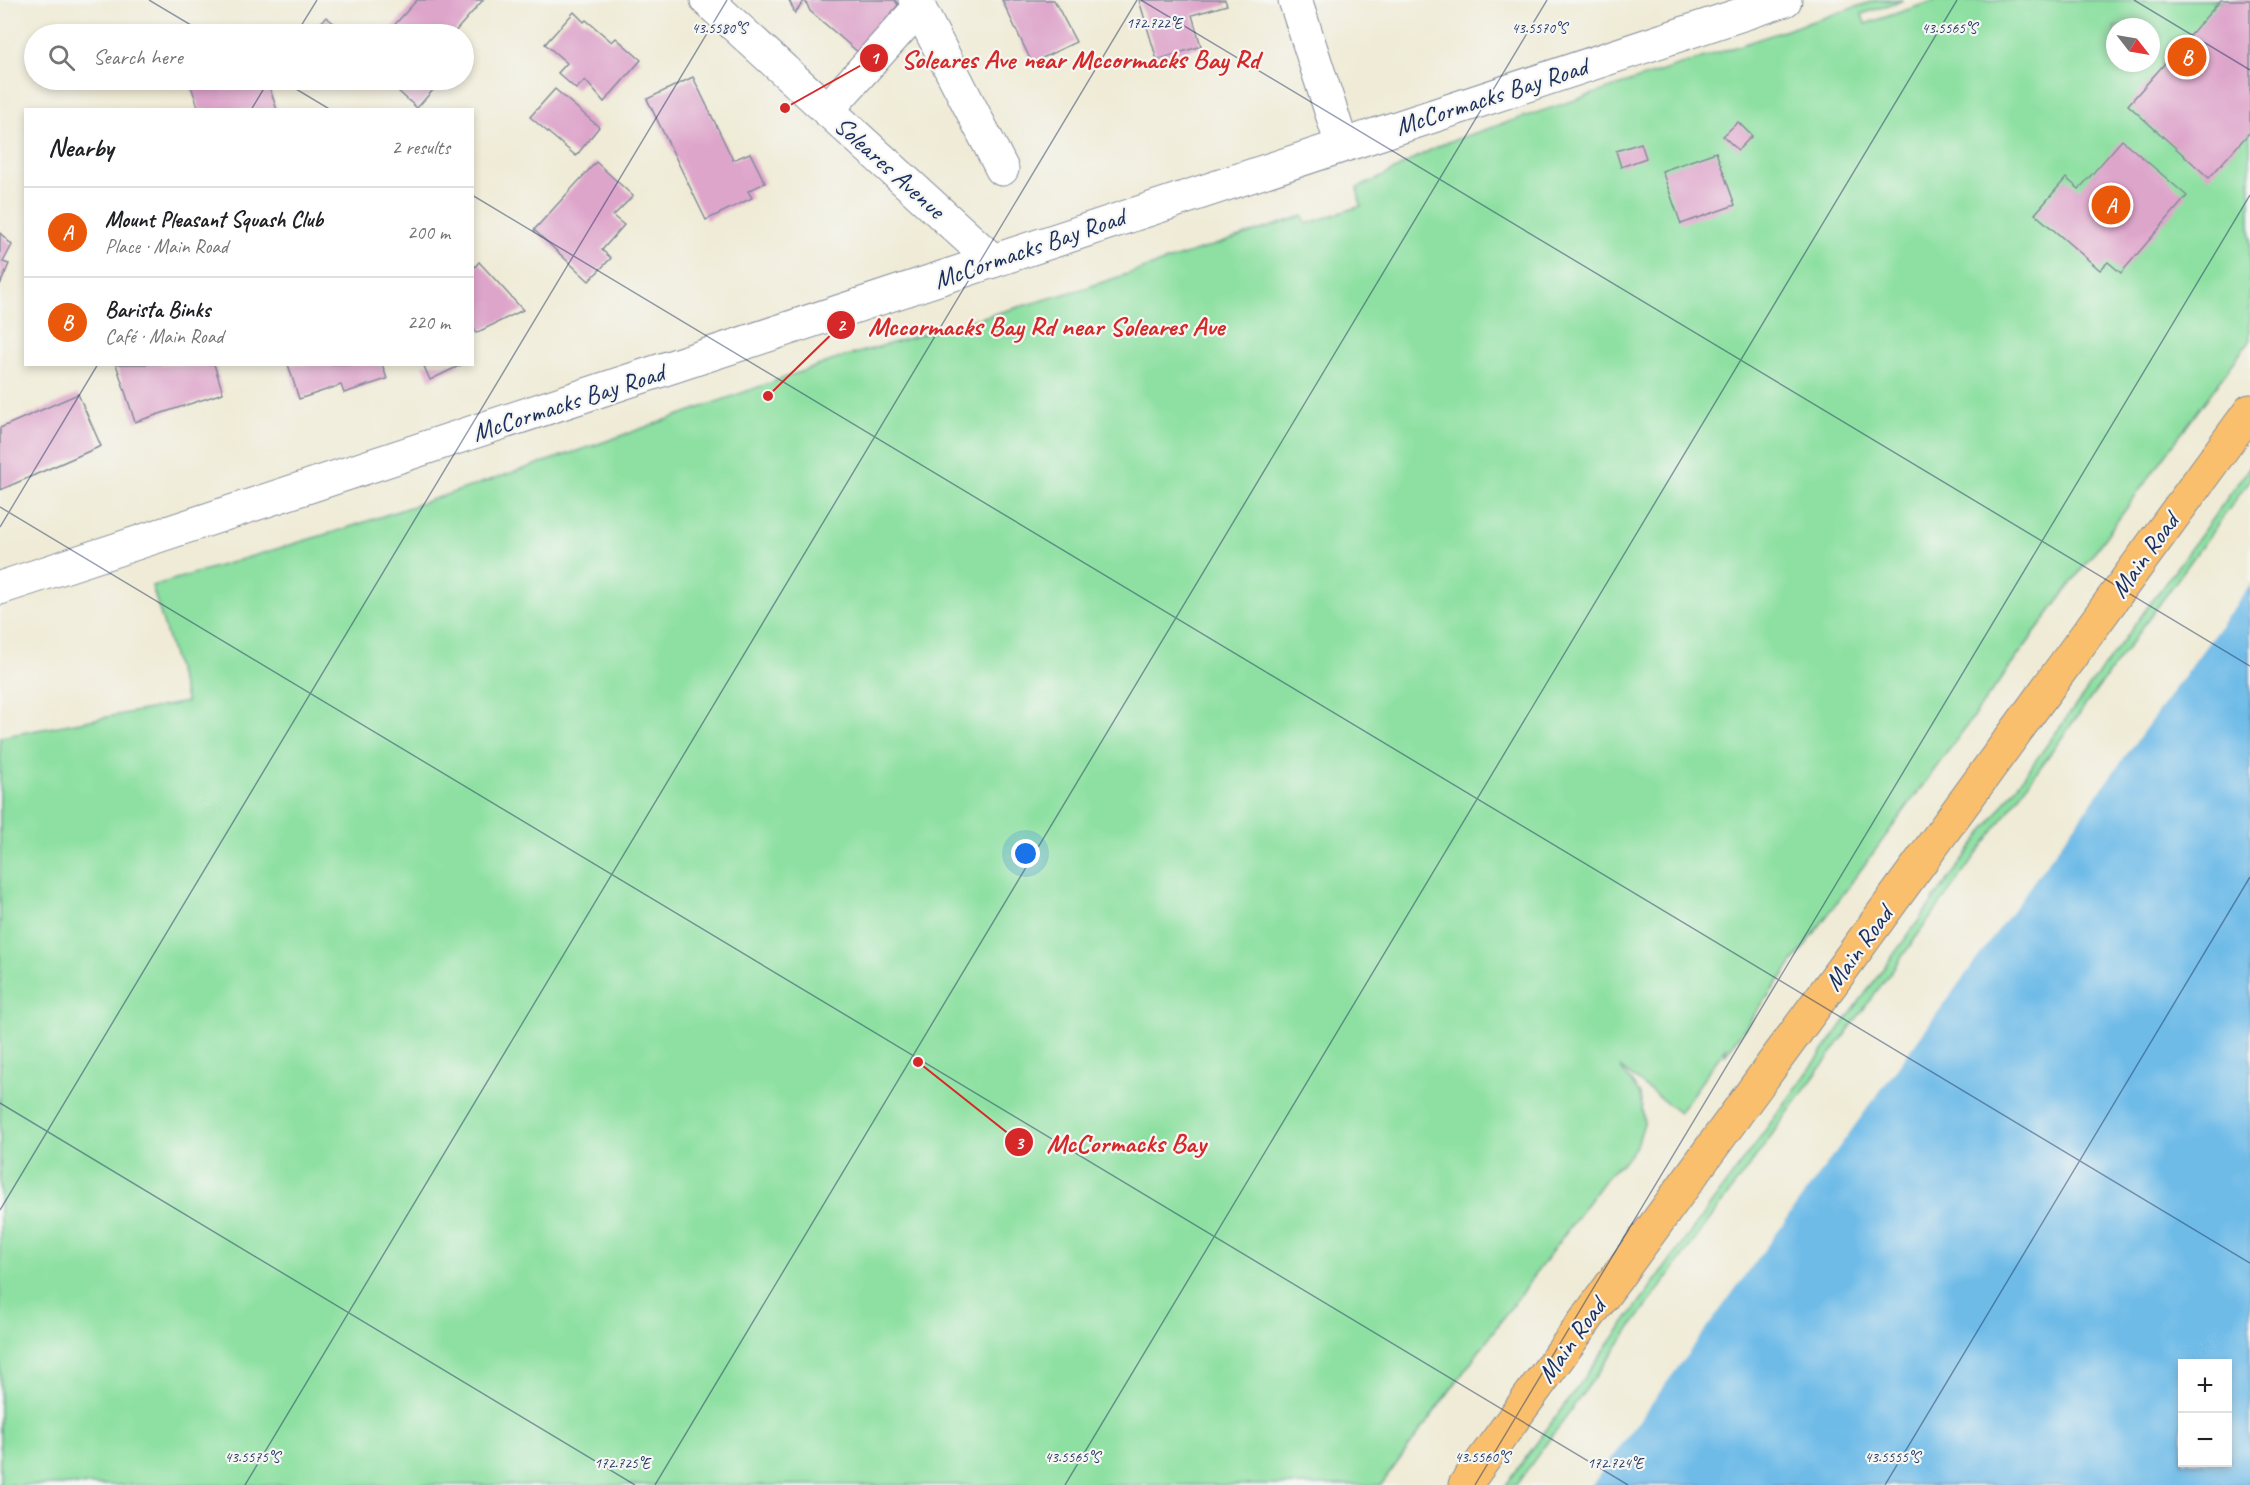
<!DOCTYPE html>
<html lang="en">
<head>
<meta charset="utf-8">
<style>
  :root { --surface:#fff; --page:#f6f6f6; --text:#202124; --muted:#757577; --line:#e0e0e0; --accent:#ea580c }
  body { margin:0; font-family:Caveat,sans-serif; background:var(--page); color:var(--text) }
  .controls { position:absolute; right:18px; bottom:18px; display:grid; overflow:hidden; border-radius:0px; box-shadow:0 3px 9px #0003 }
  .controls button { width:54px; height:54px; display:grid; place-items:center; padding:0; border:0; border-bottom:2px solid var(--line); background:var(--surface); color:var(--text); font:30px sans-serif }
  .compass { position:absolute; left:2106px; top:18px; width:54px; height:54px; border-radius:50%; background:var(--surface); box-shadow:0 3px 9px #0003; rotate:121deg }
  .you { position:absolute; left:1026px; top:854px; width:21px; height:21px; margin:-15px; border:4px solid #fff; border-radius:50%; background:#1a73e8; box-shadow:0 0 0 9px #1a73e833 }
  .badge { display:grid; place-items:center; width:39px; height:39px; border-radius:50%; background:var(--accent); color:#fff; font-size:20px; font-weight:700 }
  .pin { position:absolute; translate:-50% -50%; border:3px solid #fff; box-shadow:0 2px 6px #0006 }
  .list { margin:0; padding:0; list-style:none }
  h2 { display:flex; justify-content:space-between; align-items:center; height:78px; margin:0; padding:0 24px; font-size:26px }
  h2 small { font-size:20px; font-weight:400; color:var(--muted) }
  .list li { display:grid; grid-template-columns:39px 1fr auto; gap:18px; align-items:center; box-sizing:border-box; height:90px; padding:0 24px; border-top:2px solid var(--line) }
  .list b { display:block; font-size:22px; white-space:nowrap }
  .list p { margin:0; font-size:20px; white-space:nowrap; color:var(--muted) }
  .list em { font-size:20px; font-style:normal; color:var(--muted) }
  .icon { flex:none; width:33px; height:33px; fill:none; stroke:currentColor; stroke-width:2; stroke-linecap:round; stroke-linejoin:round }
  .map { position:relative; flex:none; width:2250px; height:1485px; overflow:hidden }
  .search { position:absolute; background:var(--surface); box-shadow:0 3px 9px #0003; left:24px; top:24px; width:450px; height:66px; display:flex; align-items:center; gap:15px; box-sizing:border-box; padding:0 21px; border-radius:33px; color:var(--muted); font-size:22px }
  .panel { position:absolute; background:var(--surface); box-shadow:0 3px 9px #0003; left:24px; top:108px; width:450px; height:258px; border-radius:0px }
  .map>svg:first-child { display:block }
  .green { fill:#8de0a1; stroke:#548880; stroke-width:1.5; fill-rule:evenodd }
  .water { fill:#6ebbe8; stroke:#4475a3; stroke-width:1.5; fill-rule:evenodd }
  .pier { fill:#efebd6 }
  .building { fill:#dea5cb }
  .lines { fill:none; stroke-linecap:round; stroke-linejoin:round }
  .minor-casing { stroke:#858d9a; stroke-width:35 }
  .major-casing { stroke:#858d9a; stroke-width:35 }
  .minor { stroke:#fff; stroke-width:33 }
  .major { stroke:#f9bf6d; stroke-width:33 }
  .ticks { fill:none; stroke:#1b2f5e; stroke-width:1.5; stroke-opacity:0.45 }
  .labels { text-anchor:middle; stroke-width:4.5; stroke-linejoin:round; paint-order:stroke }
  .street-label { font-size:26px; fill:#1b2f5e; stroke:#f6f6f2 }
  .ticks-label { font-size:15px; text-anchor:middle; fill:#1b2f5e; stroke:#f6f6f2; stroke-width:4.5; stroke-linejoin:round; paint-order:stroke }
  .leader { fill:none; stroke:#d62828; stroke-width:2 }
  .callout-dot { fill:#d62828; stroke:#f6f6f2; stroke-width:2 }
  .mark-label { font-size:18px; text-anchor:middle; font-weight:bold; fill:#fff }
  .callout-label { font-size:27px; text-anchor:middle; font-weight:bold; fill:#d62828; stroke:#f6f6f2; stroke-width:4.5; stroke-linejoin:round; paint-order:stroke }
</style>
</head>
<body>
<div class="map">
<svg width="2250" height="1485" viewBox="0 0 2250 1485">
  <rect width="100%" height="100%" fill="#f6f6f2"/>
  <filter id="ink" filterUnits="userSpaceOnUse"><feTurbulence type="fractalNoise" baseFrequency=".0167" numOctaves="2"/><feDisplacementMap in="SourceGraphic" scale="12" xChannelSelector="R" yChannelSelector="G"/><feConvolveMatrix kernelMatrix="1 2 1 2 8 2 1 2 1" color-interpolation-filters="sRGB"/></filter>
  <filter id="wash" filterUnits="userSpaceOnUse"><feTurbulence type="fractalNoise" baseFrequency=".008" numOctaves="4" result="noise"/><feDisplacementMap in="SourceGraphic" scale="24" xChannelSelector="R" yChannelSelector="G"/><feGaussianBlur stdDeviation="1.35" result="paint"/><feColorMatrix in="noise" values="0 0 0 0 0 0 0 0 0 0 0 0 0 0 0 0 0 1.4 0 .05"/><feComposite in="paint" operator="in"/></filter>
  <g filter="url(#wash)">
    <rect width="100%" height="100%" fill="#efebd6"/>
    <g class="green">
      <path d="M1877,0H1903L1862,14L1865,24L1936,0H2250V340L1724,1056L1727,1046L1679,1113L1620,1067L1640,1094L1644,1123L1637,1145L1627,1158L1607,1176L1381,1485H0V737L187,702L152,586L347,528L601,443L840,358L1082,289L1303,216L1306,224L1361,206L1357,188C1390,176 1415,155 1448,142ZM2115,27H2151V63H2115Z"/>
      <polygon points="2250,467 2250,480 1516,1485 1506,1485"/>
    </g>
    <path class="water" d="M2250,585V1485H1591ZM2182,1364H2228V1462H2182Z"/>
    <polygon class="pier" points="2250,582 2250,586 1592,1485 1588,1485"/>
    <g id="blocks">
      <g class="building">
        <polygon points="417,0 483,0 453,34 381,34 386,29 389,31"/>
        <polygon points="789,0 805,0 795,13"/>
        <polygon points="805,0 895,0 898,5 859,53 810,11"/>
        <polygon points="1002,0 1054,0 1076,42 1032,63"/>
        <polygon points="1139,0 1225,0 1227,5 1192,15 1201,46 1157,60"/>
        <polygon points="2221,0 2250,0 2250,132 2209,178 2128,105"/>
        <polygon points="574,12 584,22 586,20 612,42 616,38 641,60 604,102 585,80 576,89 558,73 567,63 545,44"/>
        <polygon points="326,17 348,34 311,34"/>
        <polygon points="693,77 733,160 750,153 765,183 748,191 752,198 706,220 647,99"/>
        <polygon points="189,80 267,80 277,110 199,110"/>
        <polygon points="386,80 442,80 417,108"/>
        <polygon points="555,89 599,127 576,156 530,117"/>
        <polygon points="1738,122 1752,136 1738,150 1723,136"/>
        <polygon points="2122,140 2187,196 2121,273 2108,262 2100,270 2035,214 2066,178 2079,189"/>
        <polygon points="1641,143 1646,158 1621,167 1616,151"/>
        <polygon points="1716,152 1735,205 1681,224 1662,171"/>
        <polygon points="596,162 633,196 613,216 624,225 602,250 611,258 589,281 534,230"/>
        <polygon points="0,233 12,245 3,262 9,264 0,285"/>
        <polygon points="479,262 523,310 476,333 474,329 472,330 472,263 475,267"/>
        <polygon points="116,364 214,364 223,393 135,422"/>
        <polygon points="288,364 382,364 387,379 344,393 341,385 299,399"/>
        <polygon points="423,364 463,364 430,380"/>
        <polygon points="78,394 101,446 0,490 0,428"/>
      </g>
    </g>
  </g>
  <g filter="url(#ink)">
    <use href="#blocks" fill-opacity="0" stroke="#858d9a" stroke-width="1.5"/>
    <g class="lines">
      <g class="minor-casing">
        <g id="minor">
          <polyline points="707,0 993,261"/>
          <polyline points="915,0 1002,169"/>
          <polyline points="1295,0 1342,145"/>
          <polyline points="827,110 919,8"/>
          <polyline points="0,588 1785,0"/>
        </g>
      </g>
      <g class="major-casing">
        <polyline id="major" points="1465,1485 2250,411"/>
      </g>
      <use href="#minor" class="minor"/>
      <use href="#major" class="major"/>
    </g>
  </g>
  <path class="ticks" d="M149,0L206,34M1141,0L2250,666M2134,0L2250,70M296,34L317,0M281,80L331,110M251,110L269,80M472,195L2250,1263M0,507L1628,1485M0,527L98,364M0,1103L635,1485M0,1210L727,0M245,1485L1137,0M655,1485L1547,0M1065,1485L1957,0M1475,1485L2250,195M1885,1485L2250,877"/>
  <g class="labels">
    <g class="street-label">
      <text transform="translate(1491 96) rotate(-18)" y="9">McCormacks Bay Road</text>
      <text transform="translate(890 167) rotate(42)" y="9">Soleares Avenue</text>
      <text transform="translate(1029 248) rotate(-19)" y="9">McCormacks Bay Road</text>
      <text transform="translate(568 402) rotate(-18)" y="9">McCormacks Bay Road</text>
      <text transform="translate(2144 555) rotate(-54)" y="9">Main Road</text>
      <text transform="translate(1858 948) rotate(-54)" y="9">Main Road</text>
      <text transform="translate(1571 1340) rotate(-54)" y="9">Main Road</text>
    </g>
  </g>
  <g class="ticks-label">
    <text x="1154" y="28">172.722°E</text>
    <text x="719" y="33">43.5580°S</text>
    <text x="1949" y="33">43.5565°S</text>
    <text x="1539" y="33">43.5570°S</text>
    <text x="252" y="1462">43.5575°S</text>
    <text x="1072" y="1462">43.5565°S</text>
    <text x="1482" y="1462">43.5560°S</text>
    <text x="1892" y="1462">43.5555°S</text>
    <text x="622" y="1468">172.725°E</text>
    <text x="1615" y="1468">172.724°E</text>
  </g>
  <path class="leader" d="M785 108L874 58M768 396L841 325M918 1062L1019 1142"/>
  <g class="callout-dot">
    <circle cx="785" cy="108" r="6"/>
    <circle cx="768" cy="396" r="6"/>
    <circle cx="918" cy="1062" r="6"/>
    <circle cx="874" cy="58" r="15"/>
    <circle cx="841" cy="325" r="15"/>
    <circle cx="1019" cy="1142" r="15"/>
  </g>
  <g class="mark-label">
    <text x="874" y="64">1</text>
    <text x="841" y="331">2</text>
    <text x="1019" y="1149">3</text>
  </g>
  <g class="callout-label">
    <text x="1080" y="68">Soleares Ave near Mccormacks Bay Rd</text>
    <text x="1046" y="335">Mccormacks Bay Rd near Soleares Ave</text>
    <text x="1126" y="1152">McCormacks Bay</text>
  </g>
</svg>
<div class="controls">
<button>+</button>
<button>−</button>
</div>
<svg class="compass" viewBox="-18 -18 36 36"><path d="M0-13l5 13h-10z" fill="#e53935"/><path d="M0 13l5-13h-10z" fill="#757577"/></svg>
<div class="you"></div>
<div class="pin badge" style="left:2111px;top:205px">A</div>
<div class="pin badge" style="left:2187px;top:57px">B</div>
<div class="search"><svg class="icon" aria-label="search" viewBox="0 0 24 24"><circle cx="10" cy="10" r="6"/><path d="M15 15l6 6"/></svg>Search here</div>
<section class="panel">
<h2>Nearby<small>2 results</small></h2>
<ul class="list">
<li><span class="badge">A</span><div><b>Mount Pleasant Squash Club</b><p>Place · Main Road</p></div><em>200 m</em></li>
<li><span class="badge">B</span><div><b>Barista Binks</b><p>Café · Main Road</p></div><em>220 m</em></li>
</ul>
</section>
</div>
</body>
</html>
